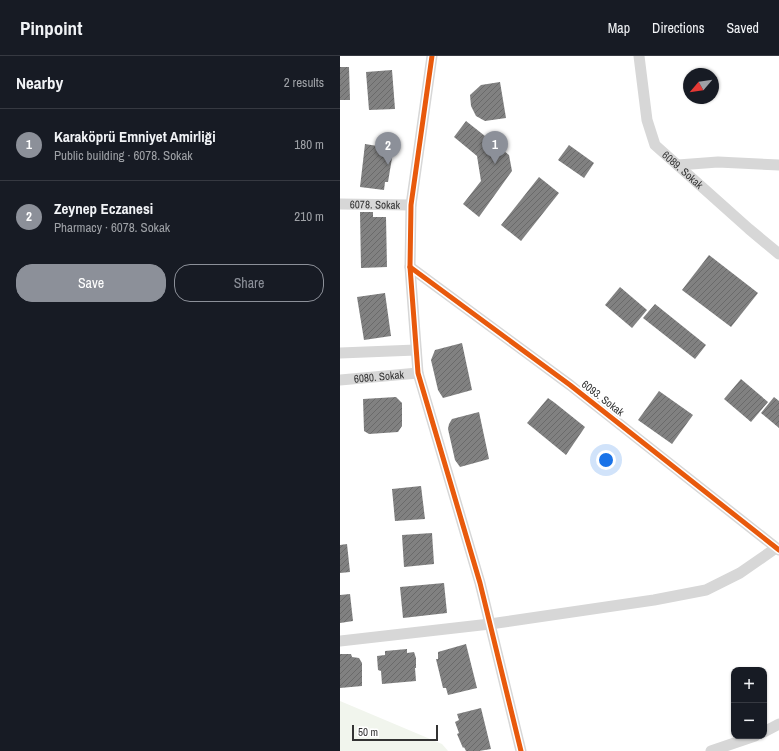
<!DOCTYPE html>
<html lang="en">
<head>
<meta charset="utf-8">
<style>
  :root { --surface:#171b24; --page:#20242c; --text:#f1f3f6; --muted:#9ea1a6; --line:#363941; --accent:#8c9099 }
  body { margin:0; font-family:"Archivo Narrow",sans-serif; background:var(--page); color:var(--text) }
  .controls { position:absolute; right:12px; bottom:12px; display:grid; overflow:hidden; border-radius:8px; box-shadow:0 1px 3px #0004 }
  .controls button { width:36px; height:36px; display:grid; place-items:center; padding:0; border:0; border-bottom:1px solid var(--line); background:var(--surface); color:var(--text); font:20px sans-serif }
  .compass { position:absolute; left:343px; top:12px; width:36px; height:36px; border-radius:50%; background:var(--surface); box-shadow:0 1px 3px #0004; rotate:241deg }
  .scale { position:absolute; left:12px; bottom:10px; width:86px; box-sizing:border-box; padding-left:4px; border:2px solid #333; border-top:0; font-size:11px; line-height:14px; white-space:nowrap; color:#333; -webkit-text-stroke:3px #fff; paint-order:stroke }
  .you { position:absolute; left:266px; top:404px; width:14px; height:14px; margin:-10px; border:3px solid #fff; border-radius:50%; background:#1a73e8; box-shadow:0 0 0 6px #1a73e833 }
  .badge { display:grid; place-items:center; width:26px; height:26px; border-radius:50%; background:var(--accent); color:#fff; font-size:13px; font-weight:700 }
  .pin { position:absolute; translate:-50% -33px; filter:drop-shadow(0 1px 2px #0008) }
  .pin::after { content:''; position:absolute; top:21px; width:14px; height:12px; background:inherit; clip-path:polygon(0 0,100% 0,50% 100%) }
  .list { margin:0; padding:0; list-style:none }
  h2 { display:flex; justify-content:space-between; align-items:center; height:52px; margin:0; padding:0 16px; font-size:17px }
  h2 small { font-size:13px; font-weight:400; color:var(--muted) }
  .list li { display:grid; grid-template-columns:26px 1fr auto; gap:12px; align-items:center; box-sizing:border-box; height:72px; padding:0 16px; border-top:1px solid var(--line) }
  .list b { display:block; font-size:15px; white-space:nowrap }
  .list p { margin:0; font-size:13px; white-space:nowrap; color:var(--muted) }
  .list em { font-size:13px; font-style:normal; color:var(--muted) }
  .actions { display:flex; gap:8px; padding:12px 16px }
  .actions a { flex:1; padding:9px 0; border:1px solid var(--accent); border-radius:16px; text-align:center; font-size:14px; color:var(--accent) }
  .actions .main { background:var(--accent); color:#fff }
  .map { position:relative; flex:none; width:439px; height:695px; overflow:hidden }
  header { display:flex; align-items:center; gap:24px; box-sizing:border-box; height:56px; padding:0 20px; background:var(--surface); border-bottom:1px solid var(--line) }
  header strong { font-size:19px }
  nav { display:flex; gap:22px; margin-inline-start:auto; font-size:14px }
  main { display:flex }
  aside { flex:1; background:var(--surface) }
  .map>svg:first-child { display:block }
  .green { fill:#f1f5ed }
  .building { fill:url(#building-hatch) }
  .lines { fill:none; stroke-linecap:round; stroke-linejoin:round }
  .minor { stroke:#d7d7d7; stroke-width:11 }
  .cycleway-casing { stroke:#fff; stroke-width:8 }
  .cycleway { stroke:#e8590c; stroke-width:5 }
  .labels { text-anchor:middle; stroke-width:4; stroke-linejoin:round; paint-order:stroke }
  .street-label { font-size:11px; fill:#333; stroke:#fff }
</style>
</head>
<body>
<header>
<strong>Pinpoint</strong>
<nav><a>Map</a><a>Directions</a><a>Saved</a></nav>
</header>
<main>
<aside>
<h2>Nearby<small>2 results</small></h2>
<ul class="list">
<li><span class="badge">1</span><div><b>Karaköprü Emniyet Amirliği</b><p>Public building · 6078. Sokak</p></div><em>180 m</em></li>
<li><span class="badge">2</span><div><b>Zeynep Eczanesi</b><p>Pharmacy · 6078. Sokak</p></div><em>210 m</em></li>
</ul>
<div class="actions"><a class="main">Save</a><a>Share</a></div>
</aside>
<div class="map">
<svg width="439" height="695" viewBox="0 0 439 695">
  <defs>
    <pattern id="building-hatch" width="6" height="6" patternUnits="userSpaceOnUse"><rect width="6" height="6" fill="#818181"/><path d="M-1 1l2-2M0 6l6-6M5 7l2-2" fill="none" stroke="#6a6a6a"/></pattern>
  </defs>
  <rect width="100%" height="100%" fill="#fff"/>
  <polygon class="green" points="0,645 102,688 108,695 0,695"/>
  <g class="building">
    <polygon points="0,11 9,11 10,44 0,44"/>
    <polygon points="52,14 55,53 29,54 26,16"/>
    <polygon points="160,26 166,62 145,65 136,60 131,50 130,39 141,29"/>
    <polygon points="126,65 169,99 172,115 139,161 123,148 141,125 137,100 114,81"/>
    <polygon points="25,88 50,92 49,101 52,102 48,126 45,126 44,134 20,131"/>
    <polygon points="229,89 254,107 244,122 218,104"/>
    <polygon points="199,121 219,137 181,185 161,169"/>
    <polygon points="20,156 33,156 33,161 46,161 47,211 21,212"/>
    <polygon points="369,199 418,237 391,271 342,234"/>
    <polygon points="280,231 307,254 292,272 265,249"/>
    <polygon points="45,237 51,280 24,284 17,241"/>
    <polygon points="315,248 366,289 355,303 303,262"/>
    <polygon points="122,287 132,334 103,342 98,334 91,304 95,294"/>
    <polygon points="401,323 428,346 411,366 384,343"/>
    <polygon points="319,335 353,359 332,388 298,364"/>
    <polygon points="56,341 62,347 62,370 58,376 29,378 24,375 23,343"/>
    <polygon points="434,341 439,345 439,372 421,357"/>
    <polygon points="208,342 215,347 245,371 226,399 187,367"/>
    <polygon points="139,356 149,403 120,411 115,404 108,373 109,368 112,363"/>
    <polygon points="81,430 85,463 55,465 52,433"/>
    <polygon points="92,477 94,508 64,511 62,479"/>
    <polygon points="7,488 10,516 0,517 0,489"/>
    <polygon points="104,527 107,557 63,562 60,531"/>
    <polygon points="10,538 13,565 0,567 0,539"/>
    <polygon points="126,588 137,632 108,639 106,632 103,632 96,603 98,603 98,596"/>
    <polygon points="67,593 67,597 74,596 76,602 76,612 75,612 76,625 42,628 41,615 38,614 37,600 45,599 45,595"/>
    <polygon points="0,598 11,598 12,601 19,602 22,607 22,630 0,632"/>
    <polygon points="141,652 151,693 139,695 126,695 124,691 123,692 117,678 119,677 115,666 119,664 117,658"/>
  </g>
  <g class="lines">
    <g class="minor">
      <polyline points="92,0 71,149 70,211 78,317 140,527 181,695"/>
      <path id="s1" d="M299,0L307,64L315,89L409,173L439,198"/>
      <polyline points="338,109 378,106 439,109"/>
      <path id="s2" d="M0,148L71,149"/>
      <polyline points="70,211 230,329 439,494"/>
      <polyline points="0,297 76,294"/>
      <path id="s3" d="M0,324L78,317"/>
      <polyline points="0,585 150,568 314,544 366,534 400,517 436,492"/>
      <polyline points="424,676 439,668"/>
      <polyline points="371,695 415,680"/>
    </g>
    <g class="cycleway-casing">
      <g id="cycleway">
        <polyline points="92,0 71,149 70,211 78,317 140,527 181,695"/>
        <polyline points="70,211 230,329 439,494"/>
      </g>
    </g>
    <use href="#cycleway" class="cycleway"/>
  </g>
  <g class="labels">
    <g class="street-label">
      <text dy="4" stroke="none"><textPath href="#s1" startOffset="128">6089. Sokak</textPath></text>
      <text dy="4" stroke="none"><textPath href="#s2" startOffset="35">6078. Sokak</textPath></text>
      <text dy="4" stroke="none"><textPath href="#s3" startOffset="39">6080. Sokak</textPath></text>
      <text transform="translate(263 342) rotate(38)" y="4">6093. Sokak</text>
    </g>
  </g>
</svg>
<div class="controls">
<button>+</button>
<button>−</button>
</div>
<svg class="compass" viewBox="-18 -18 36 36"><path d="M0-13l5 13h-10z" fill="#e53935"/><path d="M0 13l5-13h-10z" fill="#9ea1a6"/></svg>
<div class="scale">50 m</div>
<div class="you"></div>
<div class="pin badge" style="left:155px;top:108px">1</div>
<div class="pin badge" style="left:48px;top:109px">2</div>
</div>
</main>
</body>
</html>
